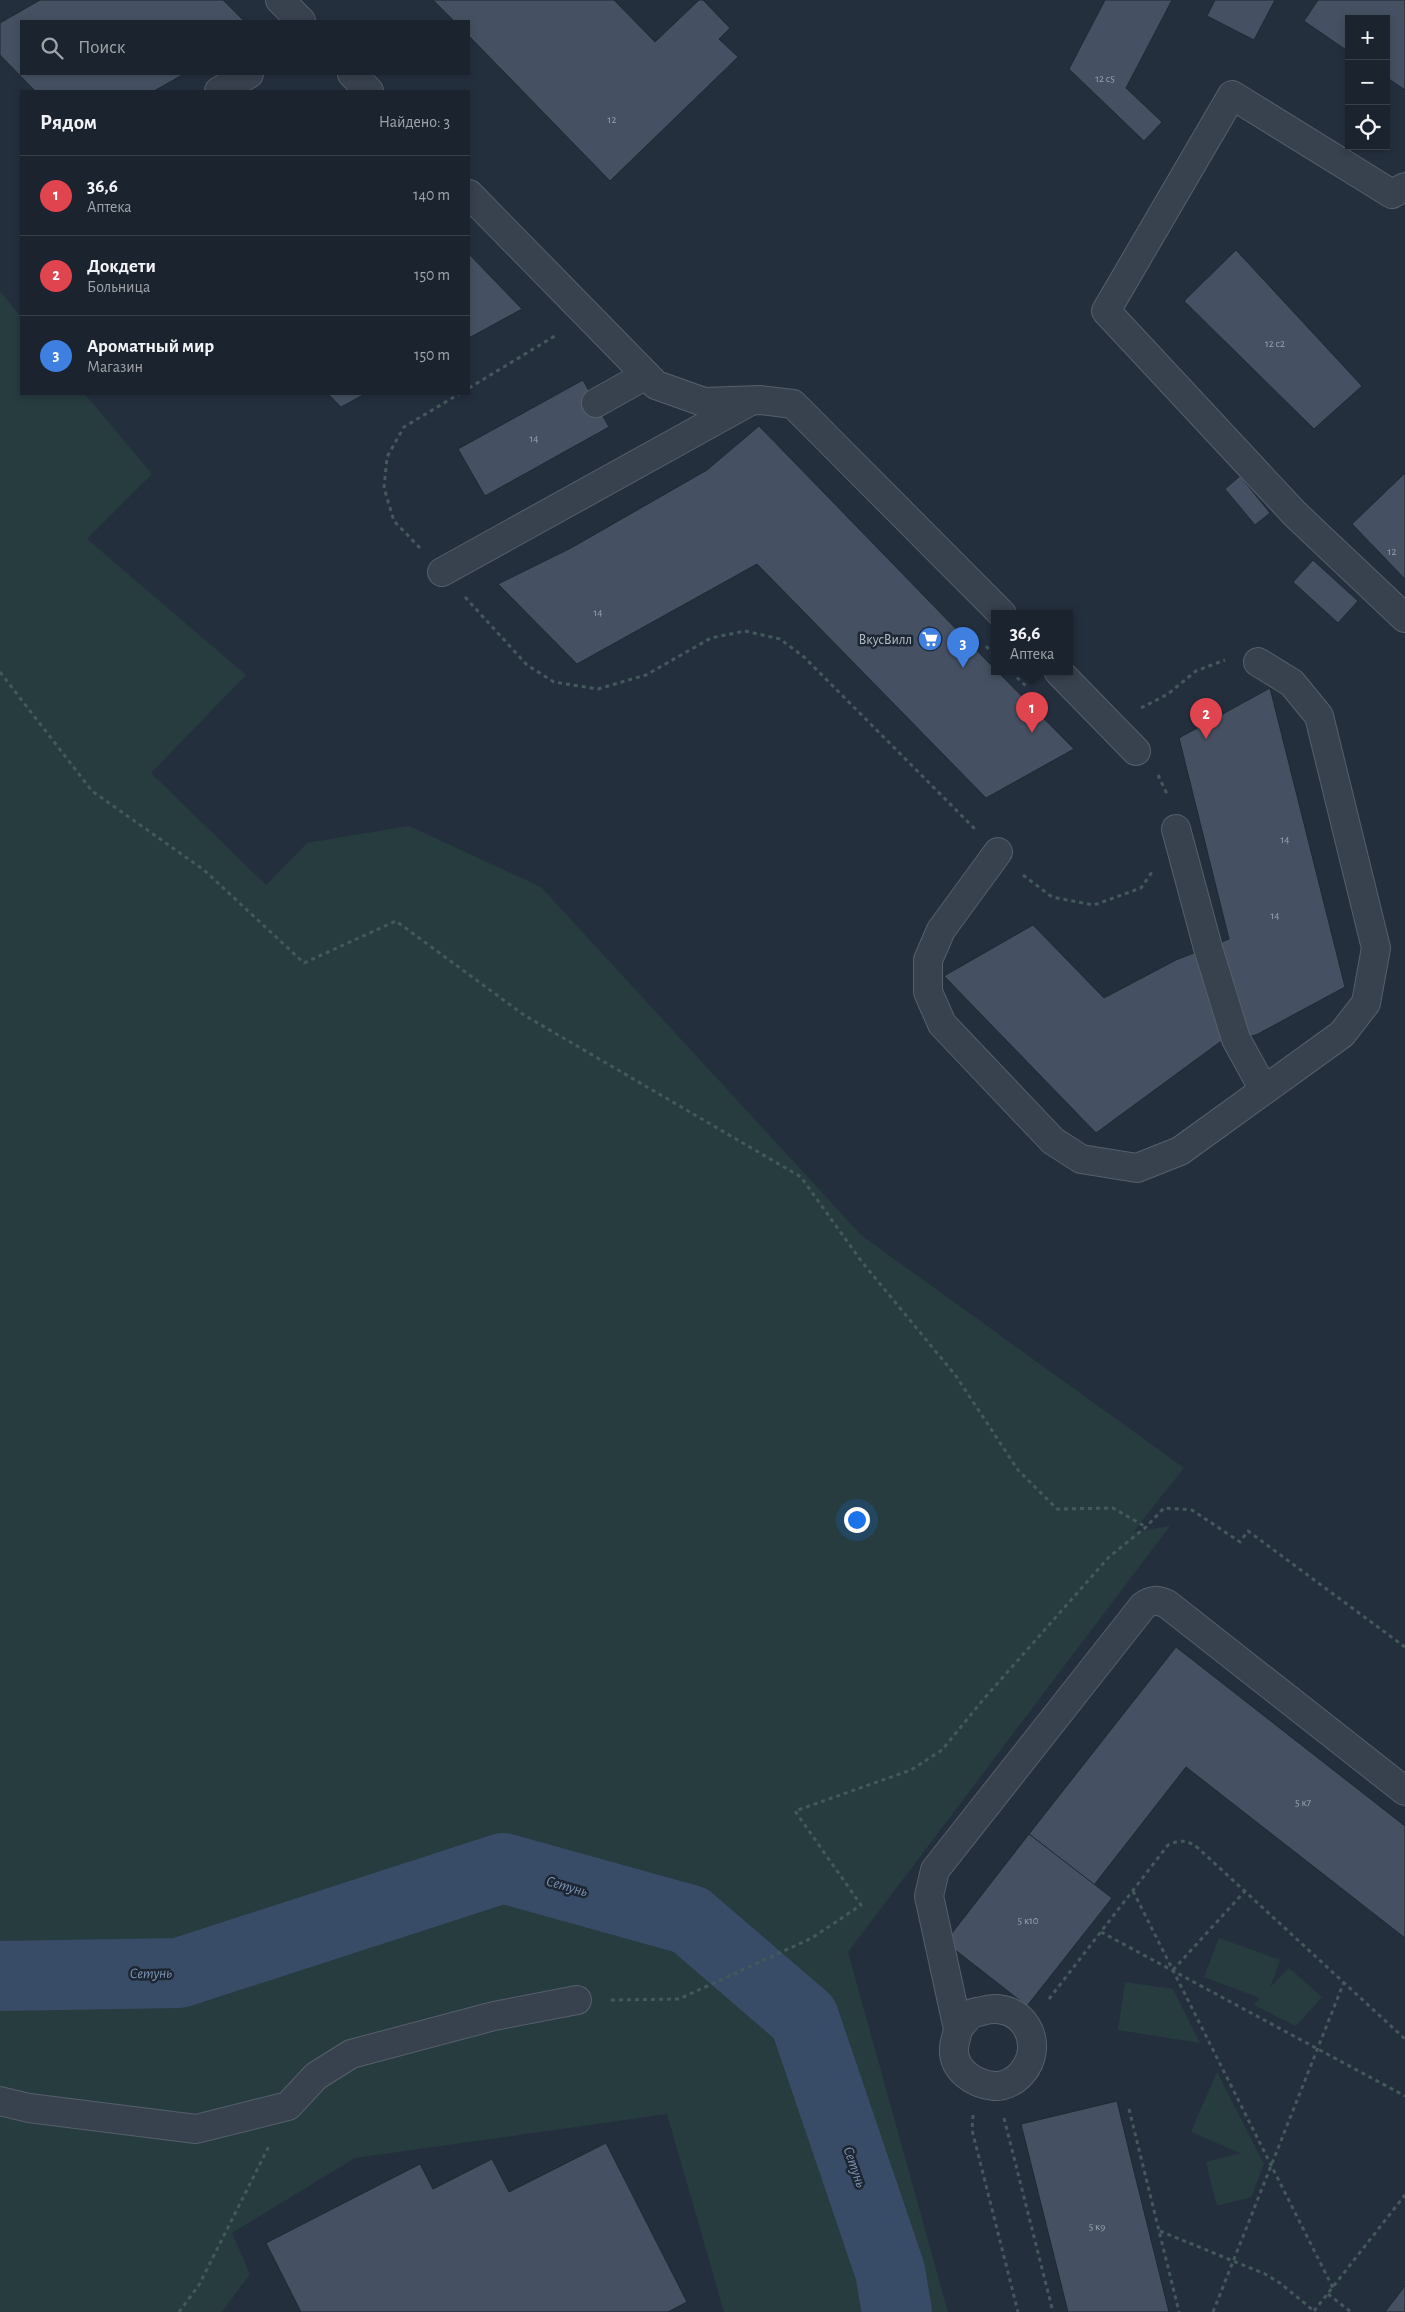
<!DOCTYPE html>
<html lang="ru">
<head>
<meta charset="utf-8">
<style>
  :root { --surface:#1b232e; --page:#282f3a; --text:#f1f3f6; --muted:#a0a4aa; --line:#39404a; --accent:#ea580c }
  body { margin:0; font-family:"Alegreya Sans",sans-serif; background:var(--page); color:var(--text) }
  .controls { position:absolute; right:15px; top:15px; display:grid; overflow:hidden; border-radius:0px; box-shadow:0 2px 8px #0003 }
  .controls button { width:45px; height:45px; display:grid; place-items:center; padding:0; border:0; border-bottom:1px solid var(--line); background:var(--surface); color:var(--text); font:25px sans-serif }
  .you { position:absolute; left:856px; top:1519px; width:18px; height:18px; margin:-12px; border:4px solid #fff; border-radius:50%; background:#1a73e8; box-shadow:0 0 0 8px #1a73e833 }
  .badge { display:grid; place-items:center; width:32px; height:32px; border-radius:50%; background:var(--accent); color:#fff; font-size:16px; font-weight:700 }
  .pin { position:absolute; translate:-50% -41px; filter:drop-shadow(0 1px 2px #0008) }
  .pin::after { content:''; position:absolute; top:26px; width:18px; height:15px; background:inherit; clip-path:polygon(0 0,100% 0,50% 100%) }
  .popup { position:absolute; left:991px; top:610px; width:82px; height:65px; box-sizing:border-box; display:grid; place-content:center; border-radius:0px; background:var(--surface); filter:drop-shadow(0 1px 4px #0005); font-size:16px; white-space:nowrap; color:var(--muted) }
  .popup b { font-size:19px; color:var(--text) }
  .popup::after { content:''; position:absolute; left:50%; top:100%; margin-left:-10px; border:10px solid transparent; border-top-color:var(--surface) }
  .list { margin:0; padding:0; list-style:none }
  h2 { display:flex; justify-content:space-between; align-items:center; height:65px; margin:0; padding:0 20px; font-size:21px }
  h2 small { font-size:16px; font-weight:400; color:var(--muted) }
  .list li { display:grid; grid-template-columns:32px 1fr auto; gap:15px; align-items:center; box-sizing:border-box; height:80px; padding:0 20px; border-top:1px solid var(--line) }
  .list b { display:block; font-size:19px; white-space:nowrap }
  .list p { margin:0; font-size:16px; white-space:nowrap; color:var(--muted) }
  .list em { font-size:16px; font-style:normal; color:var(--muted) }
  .icon { flex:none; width:28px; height:28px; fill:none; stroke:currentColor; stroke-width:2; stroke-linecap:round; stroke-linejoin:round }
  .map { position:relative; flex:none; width:1405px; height:2312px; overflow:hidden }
  .search { position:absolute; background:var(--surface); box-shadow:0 2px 8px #0003; left:20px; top:20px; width:450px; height:55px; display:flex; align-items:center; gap:12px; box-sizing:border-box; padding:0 18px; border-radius:0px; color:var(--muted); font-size:19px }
  .panel { position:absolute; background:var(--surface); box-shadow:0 2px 8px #0003; left:20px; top:90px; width:450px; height:305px; border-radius:0px }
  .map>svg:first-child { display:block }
  .green { fill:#263c3f }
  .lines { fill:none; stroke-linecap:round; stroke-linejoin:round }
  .river { stroke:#394c67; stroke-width:70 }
  .building { fill:#455162; stroke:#1f2835 }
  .minor-casing { stroke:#565f6c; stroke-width:30 }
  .path { stroke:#44595c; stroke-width:3; stroke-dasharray:4 4; stroke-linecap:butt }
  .minor { stroke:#38414e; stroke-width:28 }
  .labels { text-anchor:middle; stroke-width:5; stroke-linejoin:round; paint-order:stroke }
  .number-label { font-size:11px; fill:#98a1af }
  .poi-label { font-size:14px; fill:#b4bcc9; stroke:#1d2633; text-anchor:end }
  .water-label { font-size:15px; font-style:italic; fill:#7c92b1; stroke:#1d2633 }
</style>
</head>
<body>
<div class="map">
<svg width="1405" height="2312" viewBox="0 0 1405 2312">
  <rect width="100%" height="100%" fill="#242f3e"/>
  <g class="green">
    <polygon points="0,291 21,317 21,394 85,394 152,474 87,539 246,675 151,773 266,885 307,843 409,826 541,887 861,1235 1184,1468 1133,1532 1170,1526 848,1952 948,2312 724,2312 667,2114 355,2158 232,2233 250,2274 222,2312 0,2312"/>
    <polygon points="1219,1938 1280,1960 1270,1987 1289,1968 1322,1997 1296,2026 1254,2005 1260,1998 1204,1977"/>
    <polygon points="1125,1982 1173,1989 1200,2043 1118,2030"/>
    <polygon points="1217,2072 1264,2164 1251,2197 1217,2206 1206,2162 1240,2153 1191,2132"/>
  </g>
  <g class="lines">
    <polyline class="river" points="0,1976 179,1973 503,1868 690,1920 804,2018 890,2271 897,2312"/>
  </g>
  <g class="building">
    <polygon points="40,0 223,0 244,21 21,21 21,74 184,74 154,91 35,91 0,55 0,23"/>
    <polygon points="433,0 614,0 655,42 699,0 703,0 730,28 719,39 738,57 610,181 469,36 469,21 454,21"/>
    <polygon points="1105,0 1172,0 1126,88 1162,122 1144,141 1069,69"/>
    <polygon points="1215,0 1275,0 1254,40 1207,16"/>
    <polygon points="1318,0 1405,0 1405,90 1386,77 1386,19 1349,19 1349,52 1304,21"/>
    <polygon points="1236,250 1362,386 1314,429 1184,301"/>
    <polygon points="469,254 522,309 469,338"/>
    <polygon points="583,380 609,427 485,496 458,449"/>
    <polygon points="328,394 365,394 341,407"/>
    <polygon points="759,426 994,668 994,672 998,672 1074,749 986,798 757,564 577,664 498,584 571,548 707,470"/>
    <polygon points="1405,473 1405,579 1352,524"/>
    <polygon points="1240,476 1270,513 1255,525 1225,489"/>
    <polygon points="1313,560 1358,601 1338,623 1293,582"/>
    <polygon points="1270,688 1345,987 1256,1035 1220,1042 1096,1133 944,976 1033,925 1104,998 1176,960 1229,939 1179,738"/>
    <polygon points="1176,1647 1405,1826 1405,1938 1186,1767 1094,1885 1029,1834"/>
    <polygon points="1029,1834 1112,1898 1027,2006 945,1942"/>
    <polygon points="1117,2101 1132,2163 1169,2312 1068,2312 1021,2124"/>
    <polygon points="606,2143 687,2302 668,2312 301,2312 266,2243 420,2164 433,2189 492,2159 509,2192"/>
    <polygon points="1405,2286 1405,2312 1385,2312"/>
  </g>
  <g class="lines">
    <g class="minor-casing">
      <g id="minor">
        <polyline points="280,0 301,21"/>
        <polyline points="352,74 369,91"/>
        <polyline points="219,91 249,74"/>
        <polyline points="1405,187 1392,194 1232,95 1106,311 1295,514 1405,618"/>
        <polyline points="469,194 656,385 704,402 760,400 793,404 1002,614"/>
        <polyline points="596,403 646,375"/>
        <polyline points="442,572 747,403"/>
        <polyline points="1059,672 1136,751"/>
        <polyline points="1176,829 1208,948 1236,1039 1264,1090"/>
        <polyline points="998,852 941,930 928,960 928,992 942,1024 1053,1141 1081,1159 1137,1168 1180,1151 1342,1034 1366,1003 1376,948 1319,716 1292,683 1258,662"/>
        <path d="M958,2029C962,2024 967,2018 971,2014C974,2012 979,2012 982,2011C1022,1999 1048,2044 1021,2074C1015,2081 1003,2087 994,2086C974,2084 952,2070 954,2047C955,2041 957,2035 958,2029L929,1896L935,1870L1143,1606C1152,1599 1157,1600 1167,1604L1405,1791"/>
        <polyline points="0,2101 29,2108 196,2129 288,2106 316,2076 351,2054 494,2016 577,2000"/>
      </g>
    </g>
    <g class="path">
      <polyline points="469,388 558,334"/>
      <polyline points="420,548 394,521 384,488 387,457 404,427 459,394"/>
      <polyline points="465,597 527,665 554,682 598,689 646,675 711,638 745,631 780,639 804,657 975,829"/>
      <polyline points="986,646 994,655"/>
      <polyline points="0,672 92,791 204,870 304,963 396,921 524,1015 801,1177 862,1262 956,1376 1018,1470 1057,1509 1113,1508 1146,1527"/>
      <polyline points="1011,672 1027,687"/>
      <polyline points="1141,708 1168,694 1196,671 1225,660"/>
      <polyline points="1158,775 1168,796"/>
      <polyline points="1023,875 1052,897 1094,905 1141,888 1152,872"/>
      <polyline points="1133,1891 1333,2288"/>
      <polyline points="1101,1932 1405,2096"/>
      <polyline points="1173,1970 1245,1891"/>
      <path d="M1049,1999L1168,1845C1181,1839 1187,1840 1198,1848L1405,2039"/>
      <polyline points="611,2000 679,1999 812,1938 861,1905 795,1811 911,1770 942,1750 982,1701 1109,1557 1146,1527 1164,1508 1192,1510 1240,1542 1248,1531 1405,1647"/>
      <polyline points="1129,2109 1179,2312"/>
      <polyline points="973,2115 972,2130 1018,2312"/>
      <polyline points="1004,2118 1053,2312"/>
      <polyline points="1160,2231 1265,2274 1280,2283 1314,2311"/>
      <polyline points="1328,2294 1351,2312"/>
      <polyline points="1314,2311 1405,2195"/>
      <polyline points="179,2312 199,2285 269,2146"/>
      <polyline points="1213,2312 1344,1982"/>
    </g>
    <use href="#minor" class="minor"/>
  </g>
  <defs>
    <g id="supermarket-disc" transform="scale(1.25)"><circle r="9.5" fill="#3f7fe0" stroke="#1d2633"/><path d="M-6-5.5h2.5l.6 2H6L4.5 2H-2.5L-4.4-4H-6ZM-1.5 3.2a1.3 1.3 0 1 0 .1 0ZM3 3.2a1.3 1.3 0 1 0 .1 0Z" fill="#fff"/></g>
  </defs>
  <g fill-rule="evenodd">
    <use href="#supermarket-disc" x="930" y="639"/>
  </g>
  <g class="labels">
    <g class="number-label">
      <text x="1105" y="82">12 с5</text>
      <text x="612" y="123">12</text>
      <text x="1275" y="347">12 с2</text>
      <text x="534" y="442">14</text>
      <text x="1392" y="555">12</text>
      <text x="598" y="616">14</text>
      <text x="1285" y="843">14</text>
      <text x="1275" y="919">14</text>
      <text x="1303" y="1806">5 к7</text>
      <text x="1028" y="1924">5 к10</text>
      <text x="1097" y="2230">5 к9</text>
    </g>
    <g class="poi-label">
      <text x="912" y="644">ВкусВилл</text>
    </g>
    <g class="water-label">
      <text transform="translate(567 1886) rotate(16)" y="5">Сетунь</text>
      <text transform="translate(151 1973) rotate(-1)" y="5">Сетунь</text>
      <text transform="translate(855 2167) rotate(71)" y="5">Сетунь</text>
    </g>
  </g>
</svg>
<div class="controls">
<button>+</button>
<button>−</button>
<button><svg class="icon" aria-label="locate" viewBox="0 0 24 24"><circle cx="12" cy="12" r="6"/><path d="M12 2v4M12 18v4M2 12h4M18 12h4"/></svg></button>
</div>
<div class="you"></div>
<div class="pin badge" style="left:1032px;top:733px;background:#e0444e">1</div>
<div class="popup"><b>36,6</b>Аптека</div>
<div class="pin badge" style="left:1206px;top:739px;background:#e0444e">2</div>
<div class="pin badge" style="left:963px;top:668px;background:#3f7fe0">3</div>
<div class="search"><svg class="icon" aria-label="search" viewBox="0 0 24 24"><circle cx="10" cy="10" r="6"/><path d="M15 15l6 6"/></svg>Поиск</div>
<section class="panel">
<h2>Рядом<small>Найдено: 3</small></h2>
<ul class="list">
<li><span class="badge" style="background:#e0444e">1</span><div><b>36,6</b><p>Аптека</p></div><em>140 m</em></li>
<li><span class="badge" style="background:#e0444e">2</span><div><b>Докдети</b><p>Больница</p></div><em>150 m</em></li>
<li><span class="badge" style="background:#3f7fe0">3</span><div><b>Ароматный мир</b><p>Магазин</p></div><em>150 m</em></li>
</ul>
</section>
</div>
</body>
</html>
